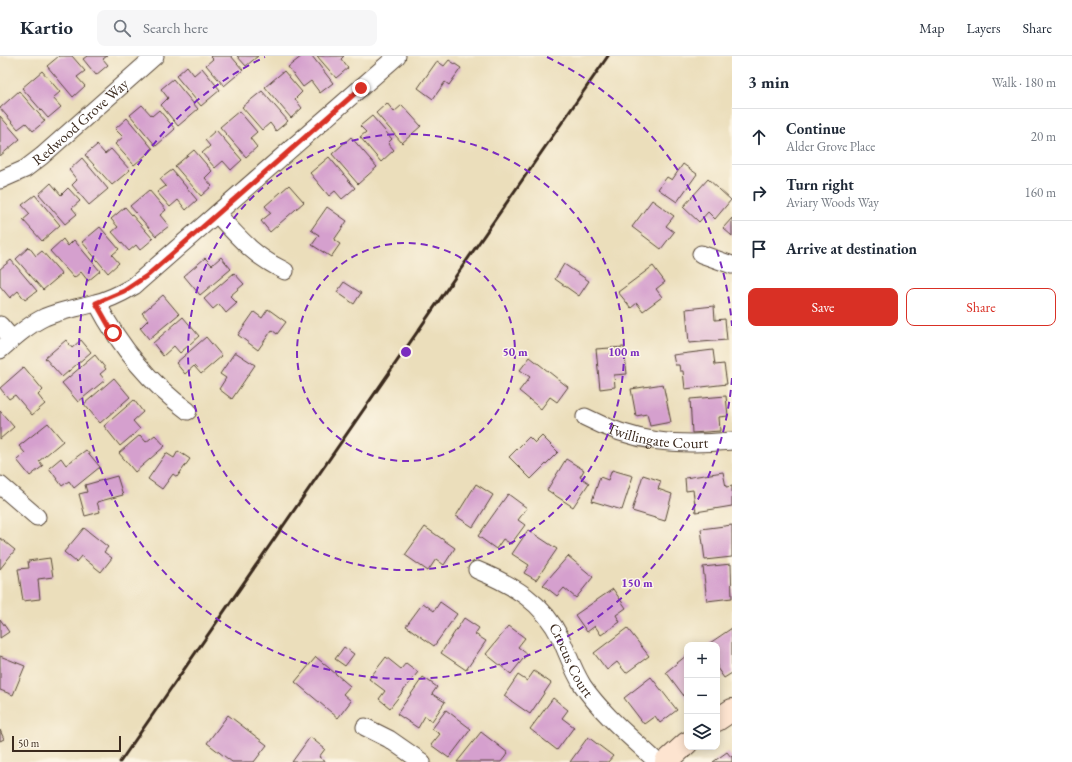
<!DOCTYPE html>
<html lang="en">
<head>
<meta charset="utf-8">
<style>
  :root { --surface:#fff; --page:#f6f6f7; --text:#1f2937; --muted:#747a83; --line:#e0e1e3; --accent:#d93025 }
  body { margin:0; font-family:"EB Garamond",serif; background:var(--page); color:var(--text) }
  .controls { position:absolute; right:12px; bottom:12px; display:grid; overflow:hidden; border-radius:8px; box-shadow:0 2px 10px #0003 }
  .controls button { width:36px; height:36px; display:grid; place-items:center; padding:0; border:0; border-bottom:1px solid var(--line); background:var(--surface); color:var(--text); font:20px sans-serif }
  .scale { position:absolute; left:12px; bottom:10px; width:109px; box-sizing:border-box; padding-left:4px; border:2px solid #3b2a1e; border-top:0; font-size:11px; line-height:14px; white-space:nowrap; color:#3b2a1e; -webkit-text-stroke:3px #fcf5e5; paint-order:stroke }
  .stop { position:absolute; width:12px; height:12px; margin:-9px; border:3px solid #d93025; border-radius:50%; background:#fff }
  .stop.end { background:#d93025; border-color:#fff; box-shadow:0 1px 4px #0008 }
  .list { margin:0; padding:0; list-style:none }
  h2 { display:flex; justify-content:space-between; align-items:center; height:52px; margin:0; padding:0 16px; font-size:17px }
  h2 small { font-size:13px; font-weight:400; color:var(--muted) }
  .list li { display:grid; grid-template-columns:26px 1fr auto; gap:12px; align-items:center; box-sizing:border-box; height:56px; padding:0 16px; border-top:1px solid var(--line) }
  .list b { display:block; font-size:15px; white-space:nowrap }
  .list p { margin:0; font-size:13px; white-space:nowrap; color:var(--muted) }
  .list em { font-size:13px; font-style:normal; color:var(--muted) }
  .actions { display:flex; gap:8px; padding:12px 16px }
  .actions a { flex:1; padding:9px 0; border:1px solid var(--accent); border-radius:8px; text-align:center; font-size:14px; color:var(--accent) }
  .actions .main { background:var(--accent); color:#fff }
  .icon { flex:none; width:22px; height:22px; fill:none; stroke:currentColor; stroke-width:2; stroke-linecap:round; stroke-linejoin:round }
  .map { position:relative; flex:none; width:732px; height:706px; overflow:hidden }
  header { display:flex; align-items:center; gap:24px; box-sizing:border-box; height:56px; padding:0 20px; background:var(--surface); border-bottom:1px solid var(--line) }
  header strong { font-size:19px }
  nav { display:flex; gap:22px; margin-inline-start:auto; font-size:14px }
  .search { width:280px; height:36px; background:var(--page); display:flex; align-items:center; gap:10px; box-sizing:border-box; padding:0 14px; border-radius:8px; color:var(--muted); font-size:15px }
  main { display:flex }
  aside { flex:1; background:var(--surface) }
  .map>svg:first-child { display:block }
  .building { fill:#d5a0ce }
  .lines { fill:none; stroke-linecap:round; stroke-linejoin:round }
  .street-casing { stroke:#554536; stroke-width:19 }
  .secondary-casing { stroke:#554536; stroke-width:24 }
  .street { stroke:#fff; stroke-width:17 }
  .secondary { stroke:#fde4d0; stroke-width:22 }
  .rail { stroke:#3b2a1e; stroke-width:3 }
  .route { stroke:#d93025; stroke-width:5 }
  .ring { fill:none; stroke:#7b2cbf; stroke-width:2; stroke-dasharray:7 5 }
  .labels { text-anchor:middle; stroke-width:3; stroke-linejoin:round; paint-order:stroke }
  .street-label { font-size:15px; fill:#3b2a1e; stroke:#fcf5e5 }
  .centre { fill:#7b2cbf; stroke:#fcf5e5; stroke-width:2 }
  .ring-label { font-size:12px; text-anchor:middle; font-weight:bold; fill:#7b2cbf; stroke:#fcf5e5; stroke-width:3; stroke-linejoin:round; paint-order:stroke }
</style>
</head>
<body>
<header>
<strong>Kartio</strong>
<div class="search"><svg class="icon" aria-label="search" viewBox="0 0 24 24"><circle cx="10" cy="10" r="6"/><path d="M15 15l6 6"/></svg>Search here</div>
<nav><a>Map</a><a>Layers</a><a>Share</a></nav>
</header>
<main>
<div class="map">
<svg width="732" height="706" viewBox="0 0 732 706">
  <rect width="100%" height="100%" fill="#fcf5e5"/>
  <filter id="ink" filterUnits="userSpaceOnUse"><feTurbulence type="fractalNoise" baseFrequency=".025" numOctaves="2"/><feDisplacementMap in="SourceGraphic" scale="8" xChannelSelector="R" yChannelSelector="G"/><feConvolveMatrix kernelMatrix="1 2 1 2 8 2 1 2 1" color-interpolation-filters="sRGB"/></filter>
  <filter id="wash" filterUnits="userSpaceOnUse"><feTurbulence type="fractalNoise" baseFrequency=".012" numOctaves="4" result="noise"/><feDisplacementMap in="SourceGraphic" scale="16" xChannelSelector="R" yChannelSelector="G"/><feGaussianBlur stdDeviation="0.9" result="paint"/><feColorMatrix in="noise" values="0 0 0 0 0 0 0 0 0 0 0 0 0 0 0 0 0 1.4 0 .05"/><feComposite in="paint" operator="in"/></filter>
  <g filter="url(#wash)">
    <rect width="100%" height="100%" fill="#ebdebb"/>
    <g id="blocks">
      <g class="building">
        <polygon points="59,0 72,0 85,15 77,21 85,30 73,41 47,10"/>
        <polygon points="87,0 107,0 103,3 108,9 96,19 83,3"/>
        <polygon points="210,0 231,0 243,14 224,30 206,9 213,3"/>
        <polygon points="237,0 258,0 246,10"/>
        <polygon points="302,0 312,0 333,27 320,37 311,25 303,31 288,11"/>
        <polygon points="317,0 344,0 341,3 348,12 336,22"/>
        <polygon points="449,4 461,12 449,29 445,26 433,43 418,32 437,5 444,10"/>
        <polygon points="187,10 194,19 202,12 220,34 201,50 176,20"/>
        <polygon points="42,15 60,36 53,42 61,51 48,62 22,32"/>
        <polygon points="284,15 302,36 295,43 302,52 291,62 265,31"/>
        <polygon points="173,23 198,53 178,70 161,49 168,42 161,33"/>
        <polygon points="19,35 45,65 33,75 26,67 18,73 0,52"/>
        <polygon points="262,35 288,65 276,75 270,67 262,74 242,51"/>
        <polygon points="387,47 394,56 402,49 421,70 402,87 376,57"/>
        <polygon points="142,49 152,60 159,54 175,73 156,90 130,59"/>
        <polygon points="239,55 257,76 250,82 257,91 246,101 220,71"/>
        <polygon points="0,60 20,83 0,100"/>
        <polygon points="372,60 392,83 388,87 394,94 381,106 360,81 366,76 360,70"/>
        <polygon points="127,62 153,93 134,109 115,88 123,81 115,73"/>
        <polygon points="216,74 242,104 231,114 223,105 215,112 202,97 210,90 205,84"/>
        <polygon points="351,81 377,111 358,128 332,98"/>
        <polygon points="97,89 105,98 111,93 130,114 112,129 85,99"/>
        <polygon points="194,94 212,115 205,122 212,130 201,140 175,110"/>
        <polygon points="329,101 355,132 342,143 335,135 329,140 310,117"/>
        <polygon points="82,102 108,133 89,149 72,129 77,124 69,114"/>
        <polygon points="683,108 697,118 677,146 658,133 667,121 672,124"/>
        <polygon points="172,114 197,144 186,154 178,144 170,151 157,136 166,130 160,123"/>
        <polygon points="708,123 731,144 715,163 708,156 699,166 683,151"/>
        <polygon points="51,127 61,139 68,132 80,145 72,152 77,158 65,168 39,138"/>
        <polygon points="289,129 304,146 270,176 261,165 271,157 265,150"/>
        <polygon points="149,134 166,154 160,159 169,170 156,180 130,150"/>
        <polygon points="35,139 60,169 42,185 23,164 30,158 22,149"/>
        <polygon points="652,144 674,160 666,170 674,176 661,193 632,171"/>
        <polygon points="125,151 153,183 140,194 136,189 129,195 112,176 118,171 111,163"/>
        <polygon points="327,151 347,165 334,184 340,188 331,201 312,189 319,179 311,174"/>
        <polygon points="732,162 732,180 723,172"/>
        <polygon points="100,171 119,193 112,199 119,207 108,217 82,186"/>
        <polygon points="63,183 68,190 74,184 100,215 88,225 81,216 74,222 50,195"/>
        <polygon points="29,191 36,200 42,195 62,218 43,234 16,203"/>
        <polygon points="221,201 231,213 200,239 184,220 205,202 212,209"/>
        <polygon points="11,204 37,235 25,244 18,235 10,242 0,230 0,213"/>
        <polygon points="564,208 589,225 579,240 555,223"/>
        <polygon points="653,210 665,226 656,233 662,241 643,255 637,247 631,252 618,236"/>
        <polygon points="234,217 244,228 230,240 237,247 226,257 219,248 213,253 204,243"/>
        <polygon points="344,226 361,237 354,248 337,236"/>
        <polygon points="163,239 179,258 149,283 140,272 148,264 142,257"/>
        <polygon points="714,250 715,264 725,263 727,284 689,287 686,253"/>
        <polygon points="268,253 286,266 277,278 272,274 258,294 238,279 254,256 262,262"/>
        <polygon points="183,261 199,280 180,297 174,290 163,300 153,287"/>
        <polygon points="206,281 222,300 201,318 194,310 185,318 176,307"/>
        <polygon points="66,284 72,292 81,284 91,296 62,321 45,302"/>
        <polygon points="624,291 627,318 614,319 615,331 600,333 596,293"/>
        <polygon points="713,294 715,309 724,308 727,328 685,333 683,315 680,315 679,309 675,309 673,299"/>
        <polygon points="235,296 255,309 232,343 219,333 226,322 220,318"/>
        <polygon points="95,299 106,313 100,318 105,324 78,346 62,327"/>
        <polygon points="530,301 568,331 557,346 550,341 541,353 519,335 530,321 520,314"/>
        <polygon points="24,311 43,334 38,339 45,348 32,359 15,339 9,343 0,332"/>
        <polygon points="114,322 130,341 100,367 84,348"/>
        <polygon points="663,328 671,366 650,370 647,358 636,360 631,333"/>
        <polygon points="726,340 728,360 719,361 720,375 692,377 690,343"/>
        <polygon points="134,344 143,356 133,365 140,373 120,390 104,370"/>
        <polygon points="0,355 14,371 0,383"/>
        <polygon points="48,367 63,385 39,405 43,410 30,420 17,404 25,397 19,390"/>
        <polygon points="140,379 146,386 155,379 165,390 135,416 119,397"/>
        <polygon points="542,380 558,396 531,423 509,401 529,381 535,387"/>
        <polygon points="86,394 100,411 74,432 69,425 62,430 49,412 61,402 66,409"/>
        <polygon points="178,395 190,403 177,421 173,418 162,433 148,423 166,397 174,402"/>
        <polygon points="566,403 584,414 580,421 589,427 573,451 547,434"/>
        <polygon points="612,414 633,420 622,454 592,445 600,421 608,424"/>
        <polygon points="723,416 726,431 732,430 732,450 696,456 693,434 686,435 685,422"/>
        <polygon points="643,419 661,425 658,433 672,438 665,465 632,455"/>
        <polygon points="117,420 123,439 97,446 100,456 85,460 79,438 87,436 85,429"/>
        <polygon points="476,428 493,439 473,471 456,460"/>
        <polygon points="508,438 527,452 518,464 525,469 511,488 503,483 496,493 478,480"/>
        <polygon points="732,469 732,501 705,504 701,473"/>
        <polygon points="425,471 455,492 444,509 436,503 428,515 405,499"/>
        <polygon points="84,472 108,491 104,496 112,502 101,516 81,500 76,506 64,496"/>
        <polygon points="528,474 557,493 536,524 524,517 529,509 512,498"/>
        <polygon points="0,482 15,494 0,513"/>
        <polygon points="568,500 593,521 576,542 564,532 557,540 543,529"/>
        <polygon points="50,502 53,521 38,523 40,543 23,545 18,513 29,512 28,505"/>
        <polygon points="731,508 732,542 707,545 703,511"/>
        <polygon points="613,533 626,552 616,559 620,566 601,579 595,570 587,576 575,559"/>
        <polygon points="440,546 457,558 434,590 406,570 423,547 434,555"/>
        <polygon points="464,562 479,572 475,578 486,585 466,614 441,597"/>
        <polygon points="0,563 9,576 0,582"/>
        <polygon points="509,570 525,582 518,591 527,598 511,618 486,598"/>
        <polygon points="627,572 649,600 626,617 617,606 607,614 594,597"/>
        <polygon points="732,572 732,617 724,622 717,612 717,589 707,589"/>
        <polygon points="344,591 354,598 345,610 335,603"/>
        <polygon points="687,599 687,644 666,616"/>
        <polygon points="0,600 25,610 13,639 0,634"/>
        <polygon points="316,601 350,630 343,638 351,645 338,662 295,626"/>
        <polygon points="386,601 401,613 406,607 418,616 390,652 379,643 385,635 369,623"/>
        <polygon points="534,615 551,627 530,658 504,640 518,619 527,625"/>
        <polygon points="423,621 437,631 432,638 445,646 432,665 425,660 418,672 397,658"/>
        <polygon points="651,621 677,654 660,667 655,660 644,668 624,642"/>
        <polygon points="553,642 568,654 562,662 574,671 557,694 530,673"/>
        <polygon points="446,654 471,673 449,702 431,689 440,678 432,673"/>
        <polygon points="228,659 267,689 254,706 232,706 207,687"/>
        <polygon points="0,674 4,683 0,685"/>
        <polygon points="481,676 508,697 501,706 457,706"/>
        <polygon points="310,681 325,693 319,701 326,706 292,706"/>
        <polygon points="588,681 613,700 608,706 570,706"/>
        <polygon points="727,696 731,701 732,700 732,706 713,706"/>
      </g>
    </g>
  </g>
  <g filter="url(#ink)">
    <use href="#blocks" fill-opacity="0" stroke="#554536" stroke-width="1"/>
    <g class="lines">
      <g class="street-casing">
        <g id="street">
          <path id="s1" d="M0,124L25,113L42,100L155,0"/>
          <path d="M217,158C239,182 255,201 285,215"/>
          <polyline points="701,198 732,209"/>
          <path d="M97,247C120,291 148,326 188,355"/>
          <polyline points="0,269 12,283"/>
          <path d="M0,294C14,282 28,269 45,261C61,254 78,252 95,247C109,244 122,237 134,230L397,0"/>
          <path id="s2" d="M585,361C635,387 676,390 732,385"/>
          <polyline points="0,429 37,461"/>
          <path id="s3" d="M477,514C513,529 543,546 561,583C568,599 574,616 583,630C603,659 632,682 657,706"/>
          <polyline points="365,671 389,683 422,706"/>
        </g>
      </g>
      <g class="secondary-casing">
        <g id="secondary">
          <polyline points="717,664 732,654"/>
          <polyline points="666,706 687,687"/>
        </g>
      </g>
      <use href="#street" class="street"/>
      <use href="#secondary" class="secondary"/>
      <polyline class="rail" points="120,706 608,0"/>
    </g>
  </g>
  <g class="lines" filter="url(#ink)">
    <polyline class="route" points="113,277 96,247 124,235 148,219 361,32"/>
  </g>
  <g class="ring">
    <circle cx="406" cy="296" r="109"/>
    <circle cx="406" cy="296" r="218"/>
    <path d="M732 322A327 327 0 1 1 265 1M547 1A327 327 0 0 1 732 270"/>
  </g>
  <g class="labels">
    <g class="street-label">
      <text dy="5" stroke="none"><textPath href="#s1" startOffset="100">Redwood Grove Way</textPath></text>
      <text dy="5" stroke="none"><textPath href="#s2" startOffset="76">Twillingate Court</textPath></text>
      <text dy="5" stroke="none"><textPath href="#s3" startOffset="135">Crocus Court</textPath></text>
    </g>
  </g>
  <circle cx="406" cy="296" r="6" class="centre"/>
  <g class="ring-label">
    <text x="515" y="300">50 m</text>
    <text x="624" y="300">100 m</text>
    <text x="637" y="531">150 m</text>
  </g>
</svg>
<div class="controls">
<button>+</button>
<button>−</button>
<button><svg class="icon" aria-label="layers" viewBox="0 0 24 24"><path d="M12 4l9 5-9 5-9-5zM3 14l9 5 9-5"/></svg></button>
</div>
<div class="scale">50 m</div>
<div class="stop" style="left:113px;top:277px"></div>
<div class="stop end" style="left:361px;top:32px"></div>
</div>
<aside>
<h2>3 min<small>Walk · 180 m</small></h2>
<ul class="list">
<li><svg class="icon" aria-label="ahead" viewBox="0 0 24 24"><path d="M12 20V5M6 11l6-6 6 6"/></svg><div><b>Continue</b><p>Alder Grove Place</p></div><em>20 m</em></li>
<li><svg class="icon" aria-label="right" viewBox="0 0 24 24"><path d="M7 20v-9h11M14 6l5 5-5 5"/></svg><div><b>Turn right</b><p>Aviary Woods Way</p></div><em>160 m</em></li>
<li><svg class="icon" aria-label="arrive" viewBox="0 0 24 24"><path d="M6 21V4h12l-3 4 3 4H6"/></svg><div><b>Arrive at destination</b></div></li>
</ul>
<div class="actions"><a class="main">Save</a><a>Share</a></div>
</aside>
</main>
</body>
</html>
